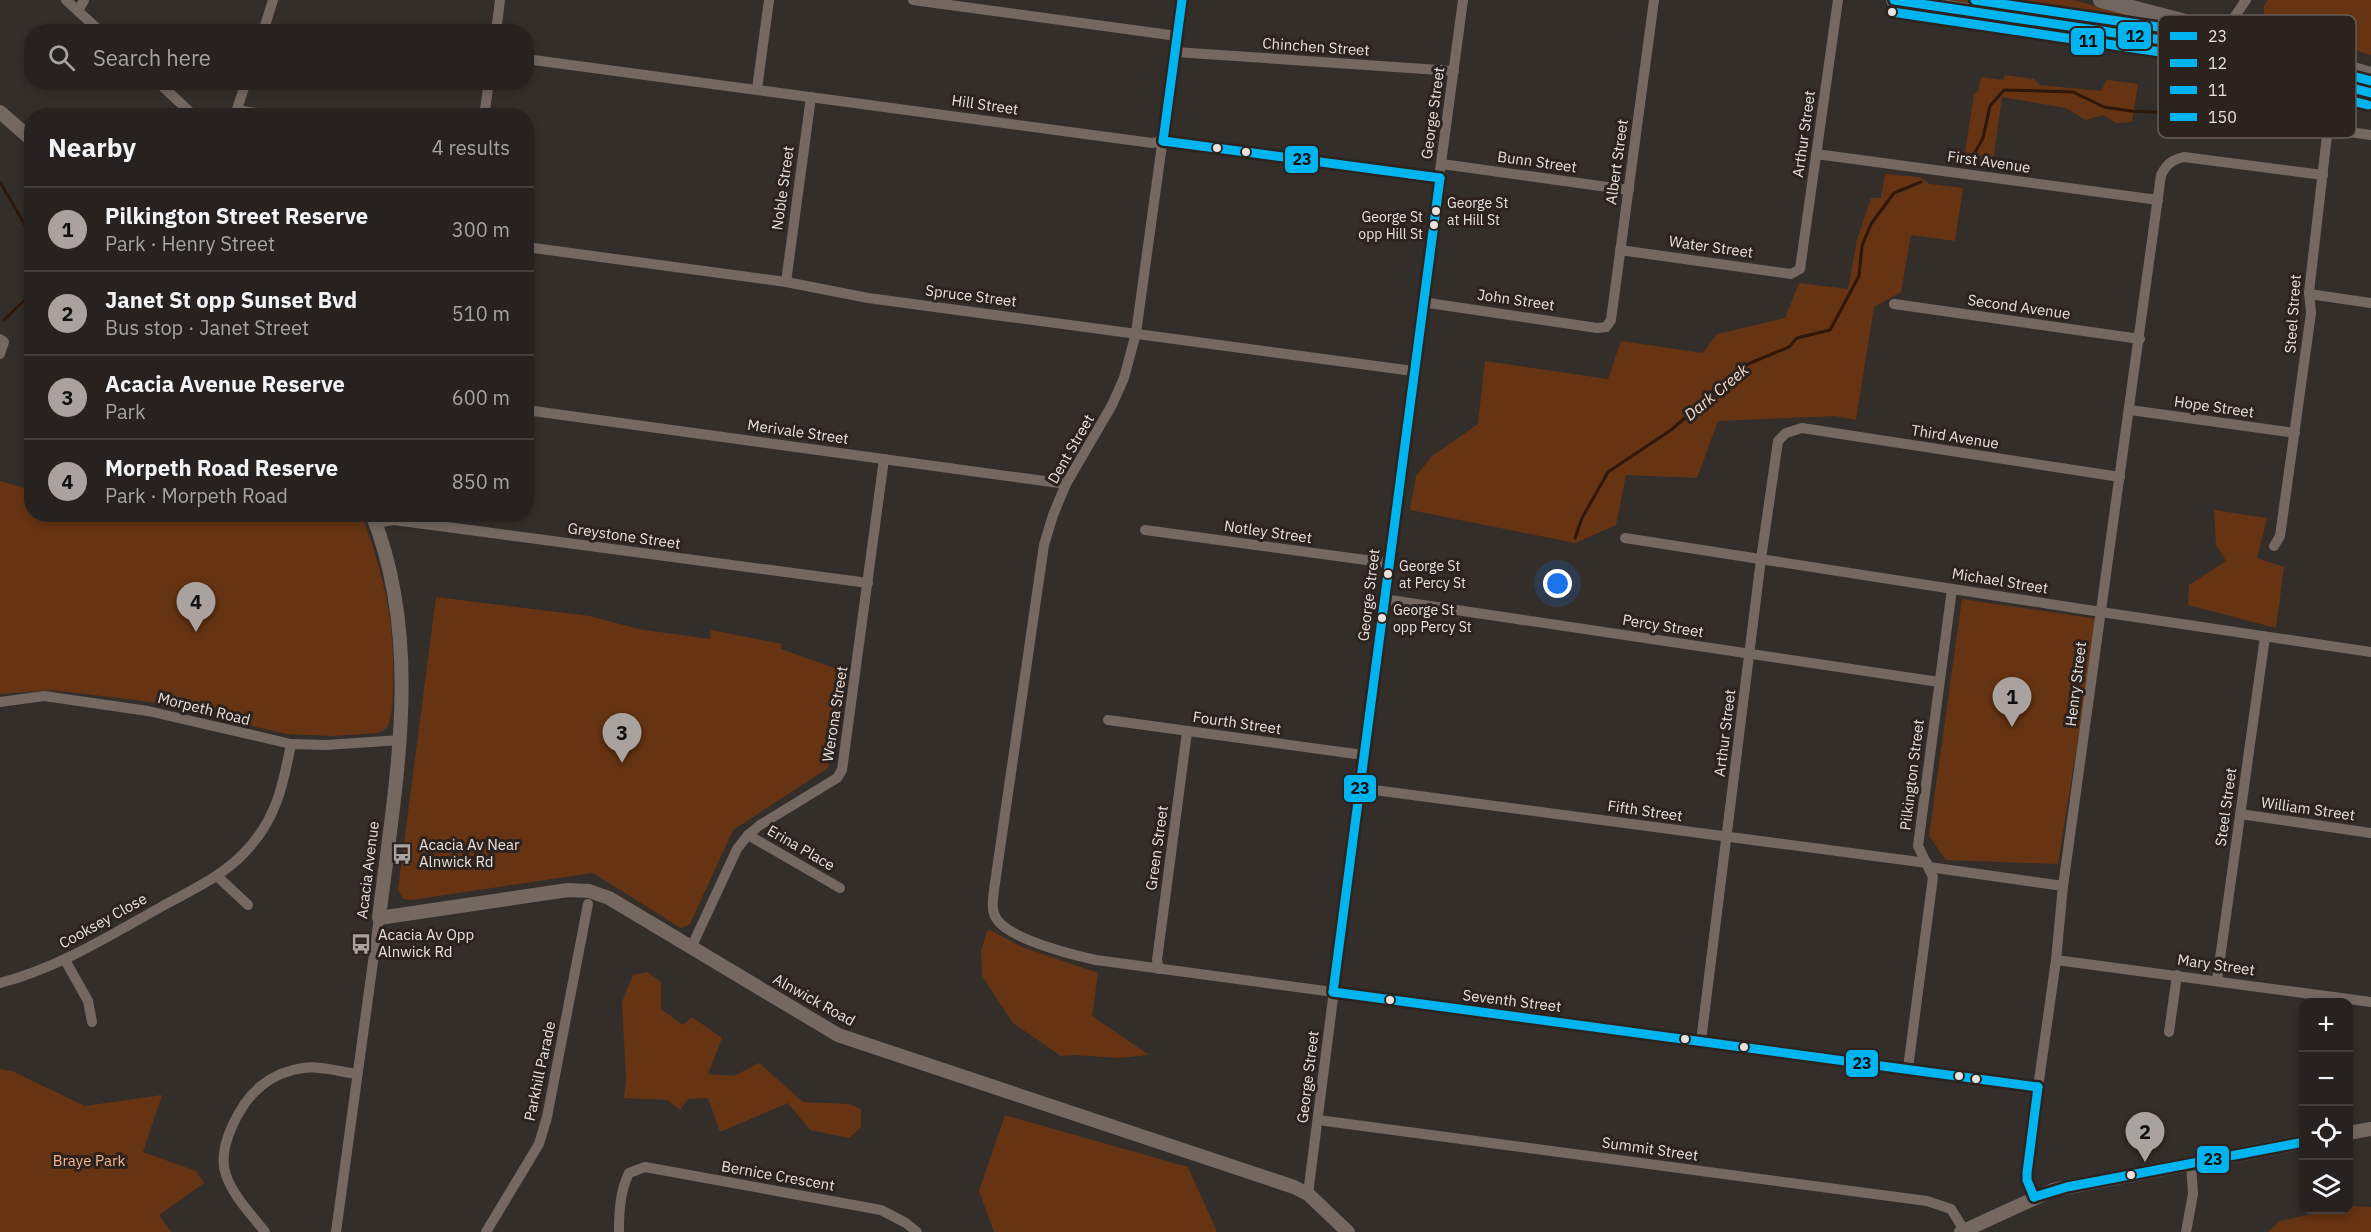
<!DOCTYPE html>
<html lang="en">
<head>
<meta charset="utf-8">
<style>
  :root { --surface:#272220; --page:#332f2d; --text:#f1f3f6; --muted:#a4a4a5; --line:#433f3e; --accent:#a9a29e }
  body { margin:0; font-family:"IBM Plex Sans",sans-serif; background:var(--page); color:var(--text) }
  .controls { position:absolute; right:18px; bottom:18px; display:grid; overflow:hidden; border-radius:12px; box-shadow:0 3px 9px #0003 }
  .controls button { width:54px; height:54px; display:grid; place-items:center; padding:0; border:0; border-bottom:2px solid var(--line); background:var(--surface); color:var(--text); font:30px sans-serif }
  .you { position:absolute; left:1558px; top:584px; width:21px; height:21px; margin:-15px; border:4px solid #fff; border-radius:50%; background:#1a73e8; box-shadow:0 0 0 9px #1a73e833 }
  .badge { display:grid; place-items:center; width:39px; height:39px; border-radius:50%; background:var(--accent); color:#111; font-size:20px; font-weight:700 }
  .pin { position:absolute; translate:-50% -50px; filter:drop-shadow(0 2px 3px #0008) }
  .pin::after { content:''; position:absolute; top:32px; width:21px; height:18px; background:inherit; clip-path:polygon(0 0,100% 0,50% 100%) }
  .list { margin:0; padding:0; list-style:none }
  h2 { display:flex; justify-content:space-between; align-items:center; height:78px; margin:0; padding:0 24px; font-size:26px }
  h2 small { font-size:20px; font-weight:400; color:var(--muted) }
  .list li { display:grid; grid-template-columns:39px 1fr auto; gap:18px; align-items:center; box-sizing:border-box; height:84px; padding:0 24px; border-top:2px solid var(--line) }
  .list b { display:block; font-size:22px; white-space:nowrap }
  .list p { margin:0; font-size:20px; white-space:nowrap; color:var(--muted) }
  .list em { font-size:20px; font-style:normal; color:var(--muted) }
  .icon { flex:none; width:33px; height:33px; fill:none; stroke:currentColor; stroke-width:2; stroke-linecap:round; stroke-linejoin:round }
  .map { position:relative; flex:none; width:2371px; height:1232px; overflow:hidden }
  .search { position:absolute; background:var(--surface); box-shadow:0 3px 9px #0003; left:24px; top:24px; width:510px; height:66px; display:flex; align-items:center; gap:15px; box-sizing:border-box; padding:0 21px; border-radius:24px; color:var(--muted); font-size:22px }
  .panel { position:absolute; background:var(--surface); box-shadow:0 3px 9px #0003; left:24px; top:108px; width:510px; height:414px; border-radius:24px }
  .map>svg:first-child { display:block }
  .green { fill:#663412 }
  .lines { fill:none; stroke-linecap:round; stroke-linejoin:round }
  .stream { stroke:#2f1709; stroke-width:3 }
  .minor { stroke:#746861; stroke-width:10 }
  .tertiary { stroke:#746861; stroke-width:14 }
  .trunk { stroke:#726760; stroke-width:16 }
  .bus-1-casing { stroke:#2d231e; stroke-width:14 }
  .bus-2-casing { stroke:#2d231e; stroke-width:14 }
  .bus-3-casing { stroke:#2d231e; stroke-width:14 }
  .bus-4-casing { stroke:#2d231e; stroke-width:14 }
  .bus-1 { stroke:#00b5ef; stroke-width:9 }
  .bus-2 { stroke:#00b5ef; stroke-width:9 }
  .bus-3 { stroke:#00b5ef; stroke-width:9 }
  .bus-4 { stroke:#00b5ef; stroke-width:9 }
  .bus-dot { fill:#e8e1dd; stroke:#2d231e; stroke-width:2 }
  .labels { text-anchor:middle; stroke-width:6; stroke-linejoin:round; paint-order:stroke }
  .bus-label { font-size:14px; fill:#e8e1dd; stroke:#2d231e; text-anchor:start }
  .street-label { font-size:15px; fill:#e8e1dd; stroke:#2d231e }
  .poi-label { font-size:15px; fill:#e8e1dd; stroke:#2d231e; text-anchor:start }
  .park-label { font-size:15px; fill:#f5b38e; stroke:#2d231e }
  .water-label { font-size:16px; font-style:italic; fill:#f3dccf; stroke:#2d231e }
  .key { fill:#2d231e; stroke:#655c57; stroke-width:1.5 }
  .key-label { font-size:16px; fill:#e8e1dd }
  .line-badge { stroke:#2d231e; stroke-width:2 }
  .pale-badge-label { font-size:16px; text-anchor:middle; font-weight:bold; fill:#111 }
</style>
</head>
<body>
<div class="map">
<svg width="2371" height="1232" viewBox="0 0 2371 1232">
  <rect width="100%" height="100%" fill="#342e2a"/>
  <g class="green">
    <polygon points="1951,0 2073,0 2195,33"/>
    <polygon points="2268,0 2371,0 2371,55 2264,23 2264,6"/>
    <polygon points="2005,75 2034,79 2040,85 2101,91 2107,80 2138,84 2132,122 2116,123 2103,115 2086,120 2066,108 2002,97 1993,162 1964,158 1974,94 1978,92 1981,77 2003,80"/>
    <polygon points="1885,174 1920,177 1929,184 1963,188 1955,241 1911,235 1901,292 1874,307 1856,420 1835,416 1718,421 1697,478 1626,475 1616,525 1575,543 1410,510 1416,476 1432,456 1478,424 1485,361 1608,379 1621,341 1703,353 1717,334 1785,318 1799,283 1848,289 1857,240 1871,198 1881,198"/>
    <path d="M0,481L31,490L32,514L362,515C383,574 395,619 393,682C393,698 393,714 387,728L378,733L332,736L286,734L151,702L52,690L0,694Z"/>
    <polygon points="2214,510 2267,518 2257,558 2284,567 2276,628 2188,605 2189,585 2226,561 2216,545"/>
    <polygon points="436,597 590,616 638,629 710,639 711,630 782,644 781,649 843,671 828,768 733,830 690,924 681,928 593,873 411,900 403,899 398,890"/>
    <polygon points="1962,599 2097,619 2058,864 1946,860 1929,836"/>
    <polygon points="988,929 1022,947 1098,973 1092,1016 1149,1055 1119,1058 1074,1055 1061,1056 1013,1023 982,976 981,951"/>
    <polygon points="647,972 661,982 661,1009 683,1025 692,1017 722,1038 708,1074 734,1076 759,1063 803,1102 849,1104 861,1109 861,1127 849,1138 810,1130 788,1103 720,1132 708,1098 688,1099 680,1110 667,1100 624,1098 626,1079 622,1002 633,975"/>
    <polygon points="0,1069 12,1071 85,1106 162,1095 143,1152 196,1171 204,1183 159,1215 171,1232 0,1232"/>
    <polygon points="1005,1115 1188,1167 1217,1232 994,1232 979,1191"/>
    <polygon points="2349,1206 2371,1207 2371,1232 2268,1232 2280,1221 2329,1210 2348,1210"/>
  </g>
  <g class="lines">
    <g class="stream">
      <polyline points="1968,165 1983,138 1990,106 2004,90 2073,92 2104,107 2131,111 2172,113"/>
      <polyline points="0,182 32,237"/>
      <polyline points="4,320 32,293"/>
      <polyline points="1575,538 1582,518 1608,472 1671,430 1748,364 1789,347 1797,338 1830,330 1859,276 1862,246 1871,224 1894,193 1921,182"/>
    </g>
    <g class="minor">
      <polyline points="66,0 101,32"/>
      <polyline points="913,0 1177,36"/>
      <path d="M1182,0L1136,333L1124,378L1112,405L1066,484L1053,515L1044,545L994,890C993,900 991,910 996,918C1008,939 1073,955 1096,960L2038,1087"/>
      <polyline points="78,11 84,0"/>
      <polyline points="263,32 273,0"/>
      <polyline points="496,32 500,0"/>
      <polyline points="2224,32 2246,0"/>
      <polyline points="1175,52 1454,71"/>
      <polyline points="526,59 1152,143 1163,141 1440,178"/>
      <polyline points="158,82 194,116"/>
      <polyline points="757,89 769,0"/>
      <polyline points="237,110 275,116"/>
      <polyline points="235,115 246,82"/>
      <polyline points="484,116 489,82"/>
      <polyline points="2328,129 2371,135"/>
      <polyline points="1816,154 2158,200"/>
      <polyline points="1442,164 1629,190"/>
      <polyline points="526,247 786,282 868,298 1413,371"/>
      <polyline points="1620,250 1791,274 1800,269 1838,0"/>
      <polyline points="786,282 811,97"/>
      <polyline points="2309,294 2371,303"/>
      <polyline points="1422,302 1597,328 1606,327 1611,320 1654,0"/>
      <polyline points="1894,304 2140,339"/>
      <polyline points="0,339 4,342 0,354"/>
      <polyline points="526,410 1066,484"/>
      <polyline points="2130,410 2295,433"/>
      <polyline points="375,523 394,520 868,583"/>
      <polyline points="1145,530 1388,563"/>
      <polyline points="1625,538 2101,612 2371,652"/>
      <polyline points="2274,546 2280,536 2311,313 2309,292 2333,83"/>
      <polyline points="1383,599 1939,682"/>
      <polyline points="0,702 44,696 148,711 291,744 326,745 401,740"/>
      <polyline points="1108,720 1363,755"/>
      <polyline points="1359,788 1927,863"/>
      <polyline points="2240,814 2371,833"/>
      <polyline points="748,835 840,888"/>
      <polyline points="1929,867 2063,886"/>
      <polyline points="217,876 248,905"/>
      <polyline points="691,948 737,849 748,835 760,825 837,778 842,770 884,459"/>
      <polyline points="65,960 88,1001 92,1022"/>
      <polyline points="2056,960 2371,1002"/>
      <polyline points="1159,969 1157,960 1187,732"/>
      <polyline points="2217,980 2265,637"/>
      <path d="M0,983C58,968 109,936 161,907C190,891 223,876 245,852C276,820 283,786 291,744"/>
      <polyline points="2169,1032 2177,975"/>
      <polyline points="1701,1041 1761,559 1778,441 1786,433 1802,428 2120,477"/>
      <polyline points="1908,1068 1933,877 1918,846 1952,589"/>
      <polyline points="1318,1120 1927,1201 1951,1209 1964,1230"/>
      <polyline points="1308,1194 1413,371 1463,0"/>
      <path d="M2034,1197L2027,1180V1166L2056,960L2063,886L2161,175C2167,163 2172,160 2184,157L2323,175"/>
      <path d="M265,1232C252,1215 233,1196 226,1175C216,1148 240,1103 261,1086C273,1076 288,1070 303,1068C319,1065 341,1072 357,1074"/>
      <polyline points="336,1232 379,918"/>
      <polyline points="486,1232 539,1144 547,1117 588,904"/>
      <path d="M619,1232C619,1212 620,1191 629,1173L645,1167L881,1210L906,1223L917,1232"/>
      <polyline points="2186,1232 2193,1194 2191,1163"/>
    </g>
    <g class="tertiary">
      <polyline points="0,112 32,140"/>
      <path d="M372,514C424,644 395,784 379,918L568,890L589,891L609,898L838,1035L1294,1187L1308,1194L1348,1232"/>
      <polyline points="2348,1133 2371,1129"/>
      <polyline points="1961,1232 2053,1190 2304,1142"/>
    </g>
    <g class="trunk">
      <polyline points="1894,0 2169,41 2371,93"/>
      <polyline points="2101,0 2224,32 2371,75"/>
    </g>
    <g class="bus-1-casing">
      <g id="bus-1">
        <polyline points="1163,141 1440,178"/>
        <polyline points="1163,141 1182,0"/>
        <polyline points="1333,992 1440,178"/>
        <polyline points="1333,992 2038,1087"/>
        <polyline points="2034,1197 2067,1187 2304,1142"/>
        <polyline points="2034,1197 2027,1180 2027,1173 2038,1087"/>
      </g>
    </g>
    <g class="bus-2-casing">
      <polyline id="bus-2" points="1894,0 2169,41 2371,93"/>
    </g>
    <g class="bus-3-casing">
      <polyline id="bus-3" points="1892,12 2167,53 2368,105"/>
    </g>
    <g class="bus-4-casing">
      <polyline id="bus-4" points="1975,0 2172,29 2371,81"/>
    </g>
    <use href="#bus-1" class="bus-1"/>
    <use href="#bus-2" class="bus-2"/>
    <use href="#bus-3" class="bus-3"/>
    <use href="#bus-4" class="bus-4"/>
  </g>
  <defs>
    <g id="bus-bare" transform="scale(1.62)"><path d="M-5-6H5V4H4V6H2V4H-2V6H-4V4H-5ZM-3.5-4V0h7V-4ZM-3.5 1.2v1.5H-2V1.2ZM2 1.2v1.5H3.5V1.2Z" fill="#a9a29e" stroke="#2d231e" stroke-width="2.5" paint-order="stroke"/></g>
  </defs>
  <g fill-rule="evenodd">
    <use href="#bus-bare" x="402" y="854"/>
    <use href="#bus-bare" x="361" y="944"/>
  </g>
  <g class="bus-dot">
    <circle cx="1892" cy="12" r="5"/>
    <circle cx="1217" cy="148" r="5"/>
    <circle cx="1246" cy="152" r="5"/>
    <circle cx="1436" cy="211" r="5"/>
    <circle cx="1434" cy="225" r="5"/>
    <circle cx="1388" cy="574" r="5"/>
    <circle cx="1382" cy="618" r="5"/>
    <circle cx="1390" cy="1000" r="5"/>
    <circle cx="1685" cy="1039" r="5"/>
    <circle cx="1744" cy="1047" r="5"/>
    <circle cx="1959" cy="1076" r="5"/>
    <circle cx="1976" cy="1079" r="5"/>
    <circle cx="2131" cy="1175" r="5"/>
  </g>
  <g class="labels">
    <g class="bus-label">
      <text x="1447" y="208">George St<tspan x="1447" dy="17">at Hill St</tspan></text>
      <text x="1423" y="222" text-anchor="end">George St<tspan x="1423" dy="17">opp Hill St</tspan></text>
      <text x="1399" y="571">George St<tspan x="1399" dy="17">at Percy St</tspan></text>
      <text x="1393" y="615">George St<tspan x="1393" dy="17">opp Percy St</tspan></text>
    </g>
    <g class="street-label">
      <text transform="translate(1316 47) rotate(4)" y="5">Chinchen Street</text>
      <text transform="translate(985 105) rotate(8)" y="5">Hill Street</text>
      <text transform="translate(1433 113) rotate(-82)" y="5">George Street</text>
      <text transform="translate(1804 134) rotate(-82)" y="5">Arthur Street</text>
      <text transform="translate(1537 162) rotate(8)" y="5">Bunn Street</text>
      <text transform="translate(1617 162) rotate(-82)" y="5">Albert Street</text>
      <text transform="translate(1989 162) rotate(8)" y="5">First Avenue</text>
      <text transform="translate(783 188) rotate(-82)" y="5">Noble Street</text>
      <text transform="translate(1711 247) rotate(8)" y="5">Water Street</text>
      <text transform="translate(971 296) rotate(7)" y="5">Spruce Street</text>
      <text transform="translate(1516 300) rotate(8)" y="5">John Street</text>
      <text transform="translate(2019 307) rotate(8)" y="5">Second Avenue</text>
      <text transform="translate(2293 314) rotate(-86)" y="5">Steel Street</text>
      <text transform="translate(2214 407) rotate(8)" y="5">Hope Street</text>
      <text transform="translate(798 432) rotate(8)" y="5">Merivale Street</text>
      <text transform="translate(1955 437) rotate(9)" y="5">Third Avenue</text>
      <text transform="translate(1071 449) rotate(-60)" y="5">Dent Street</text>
      <text transform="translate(1268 532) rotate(8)" y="5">Notley Street</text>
      <text transform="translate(624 536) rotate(8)" y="5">Greystone Street</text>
      <text transform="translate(2000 581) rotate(9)" y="5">Michael Street</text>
      <text transform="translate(1369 595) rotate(-83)" y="5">George Street</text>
      <text transform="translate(1663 626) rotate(9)" y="5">Percy Street</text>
      <text transform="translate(2076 684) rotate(-83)" y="5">Henry Street</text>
      <text transform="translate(204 709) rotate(14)" y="5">Morpeth Road</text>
      <text transform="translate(835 714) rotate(-81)" y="5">Werona Street</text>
      <text transform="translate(1237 723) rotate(8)" y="5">Fourth Street</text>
      <text transform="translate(1725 733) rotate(-83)" y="5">Arthur Street</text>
      <text transform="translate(1912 775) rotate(-83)" y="5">Pilkington Street</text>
      <text transform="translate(2226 807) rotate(-82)" y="5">Steel Street</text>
      <text transform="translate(2308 809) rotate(8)" y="5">William Street</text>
      <text transform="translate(1645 811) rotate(8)" y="5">Fifth Street</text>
      <text transform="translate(801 848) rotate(30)" y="5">Erina Place</text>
      <text transform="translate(1157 848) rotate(-82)" y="5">Green Street</text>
      <text transform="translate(368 870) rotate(-83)" y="5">Acacia Avenue</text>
      <text transform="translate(103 921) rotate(-29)" y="5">Cooksey Close</text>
      <text transform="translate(2216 965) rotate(8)" y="5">Mary Street</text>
      <text transform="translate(814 1000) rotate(29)" y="5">Alnwick Road</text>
      <text transform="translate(1512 1001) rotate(7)" y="5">Seventh Street</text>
      <text transform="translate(540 1071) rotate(-78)" y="5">Parkhill Parade</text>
      <text transform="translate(1308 1077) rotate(-83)" y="5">George Street</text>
      <text transform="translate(1650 1149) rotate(8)" y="5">Summit Street</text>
      <text transform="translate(778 1176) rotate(10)" y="5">Bernice Crescent</text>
    </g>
    <g class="poi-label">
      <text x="419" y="850">Acacia Av Near<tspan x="419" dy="17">Alnwick Rd</tspan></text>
      <text x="378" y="940">Acacia Av Opp<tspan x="378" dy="17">Alnwick Rd</tspan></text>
    </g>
    <g class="park-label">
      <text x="89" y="1166">Braye Park</text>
    </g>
    <g class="water-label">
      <text transform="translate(1716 392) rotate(-40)" y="6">Dark Creek</text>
    </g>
  </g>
  <rect x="2158" y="15" width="198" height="123" rx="9" class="key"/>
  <rect x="2170" y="32" width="27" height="8" fill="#00b5ef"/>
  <rect x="2170" y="59" width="27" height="8" fill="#00b5ef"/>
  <rect x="2170" y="86" width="27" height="8" fill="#00b5ef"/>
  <rect x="2170" y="113" width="27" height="8" fill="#00b5ef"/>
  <g class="key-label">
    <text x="2208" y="42">23</text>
    <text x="2208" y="69">12</text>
    <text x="2208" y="96">11</text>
    <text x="2208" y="123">150</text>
  </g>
  <g class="line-badge">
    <rect x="2117" y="21" width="35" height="29" rx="6" fill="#00b5ef"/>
    <rect x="2070" y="27" width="35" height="29" rx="6" fill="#00b5ef"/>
    <rect x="1284" y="145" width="35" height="29" rx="6" fill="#00b5ef"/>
    <rect x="1343" y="774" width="34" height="29" rx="6" fill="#00b5ef"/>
    <rect x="1845" y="1049" width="34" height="29" rx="6" fill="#00b5ef"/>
    <rect x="2196" y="1145" width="34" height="29" rx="6" fill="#00b5ef"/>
  </g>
  <g class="pale-badge-label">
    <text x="2135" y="42">12</text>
    <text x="2088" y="47">11</text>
    <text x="1302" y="165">23</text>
    <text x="1360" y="794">23</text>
    <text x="1862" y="1069">23</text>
    <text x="2213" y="1165">23</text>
  </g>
</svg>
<div class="controls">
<button>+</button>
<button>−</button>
<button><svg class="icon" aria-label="locate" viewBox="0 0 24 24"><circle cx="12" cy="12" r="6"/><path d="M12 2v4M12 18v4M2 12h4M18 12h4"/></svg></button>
<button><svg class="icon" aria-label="layers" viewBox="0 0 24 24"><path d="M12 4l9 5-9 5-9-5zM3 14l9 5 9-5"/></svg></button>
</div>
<div class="you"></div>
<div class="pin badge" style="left:2012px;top:727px">1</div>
<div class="pin badge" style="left:2145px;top:1162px">2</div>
<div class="pin badge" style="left:622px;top:763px">3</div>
<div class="pin badge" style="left:196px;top:632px">4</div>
<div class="search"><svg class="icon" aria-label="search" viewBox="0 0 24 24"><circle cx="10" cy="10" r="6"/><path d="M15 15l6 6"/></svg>Search here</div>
<section class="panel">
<h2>Nearby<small>4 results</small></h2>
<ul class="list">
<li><span class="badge">1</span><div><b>Pilkington Street Reserve</b><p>Park · Henry Street</p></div><em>300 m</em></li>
<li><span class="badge">2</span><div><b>Janet St opp Sunset Bvd</b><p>Bus stop · Janet Street</p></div><em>510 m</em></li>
<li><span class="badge">3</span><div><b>Acacia Avenue Reserve</b><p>Park</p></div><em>600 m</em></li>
<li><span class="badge">4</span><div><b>Morpeth Road Reserve</b><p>Park · Morpeth Road</p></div><em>850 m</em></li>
</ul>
</section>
</div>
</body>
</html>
